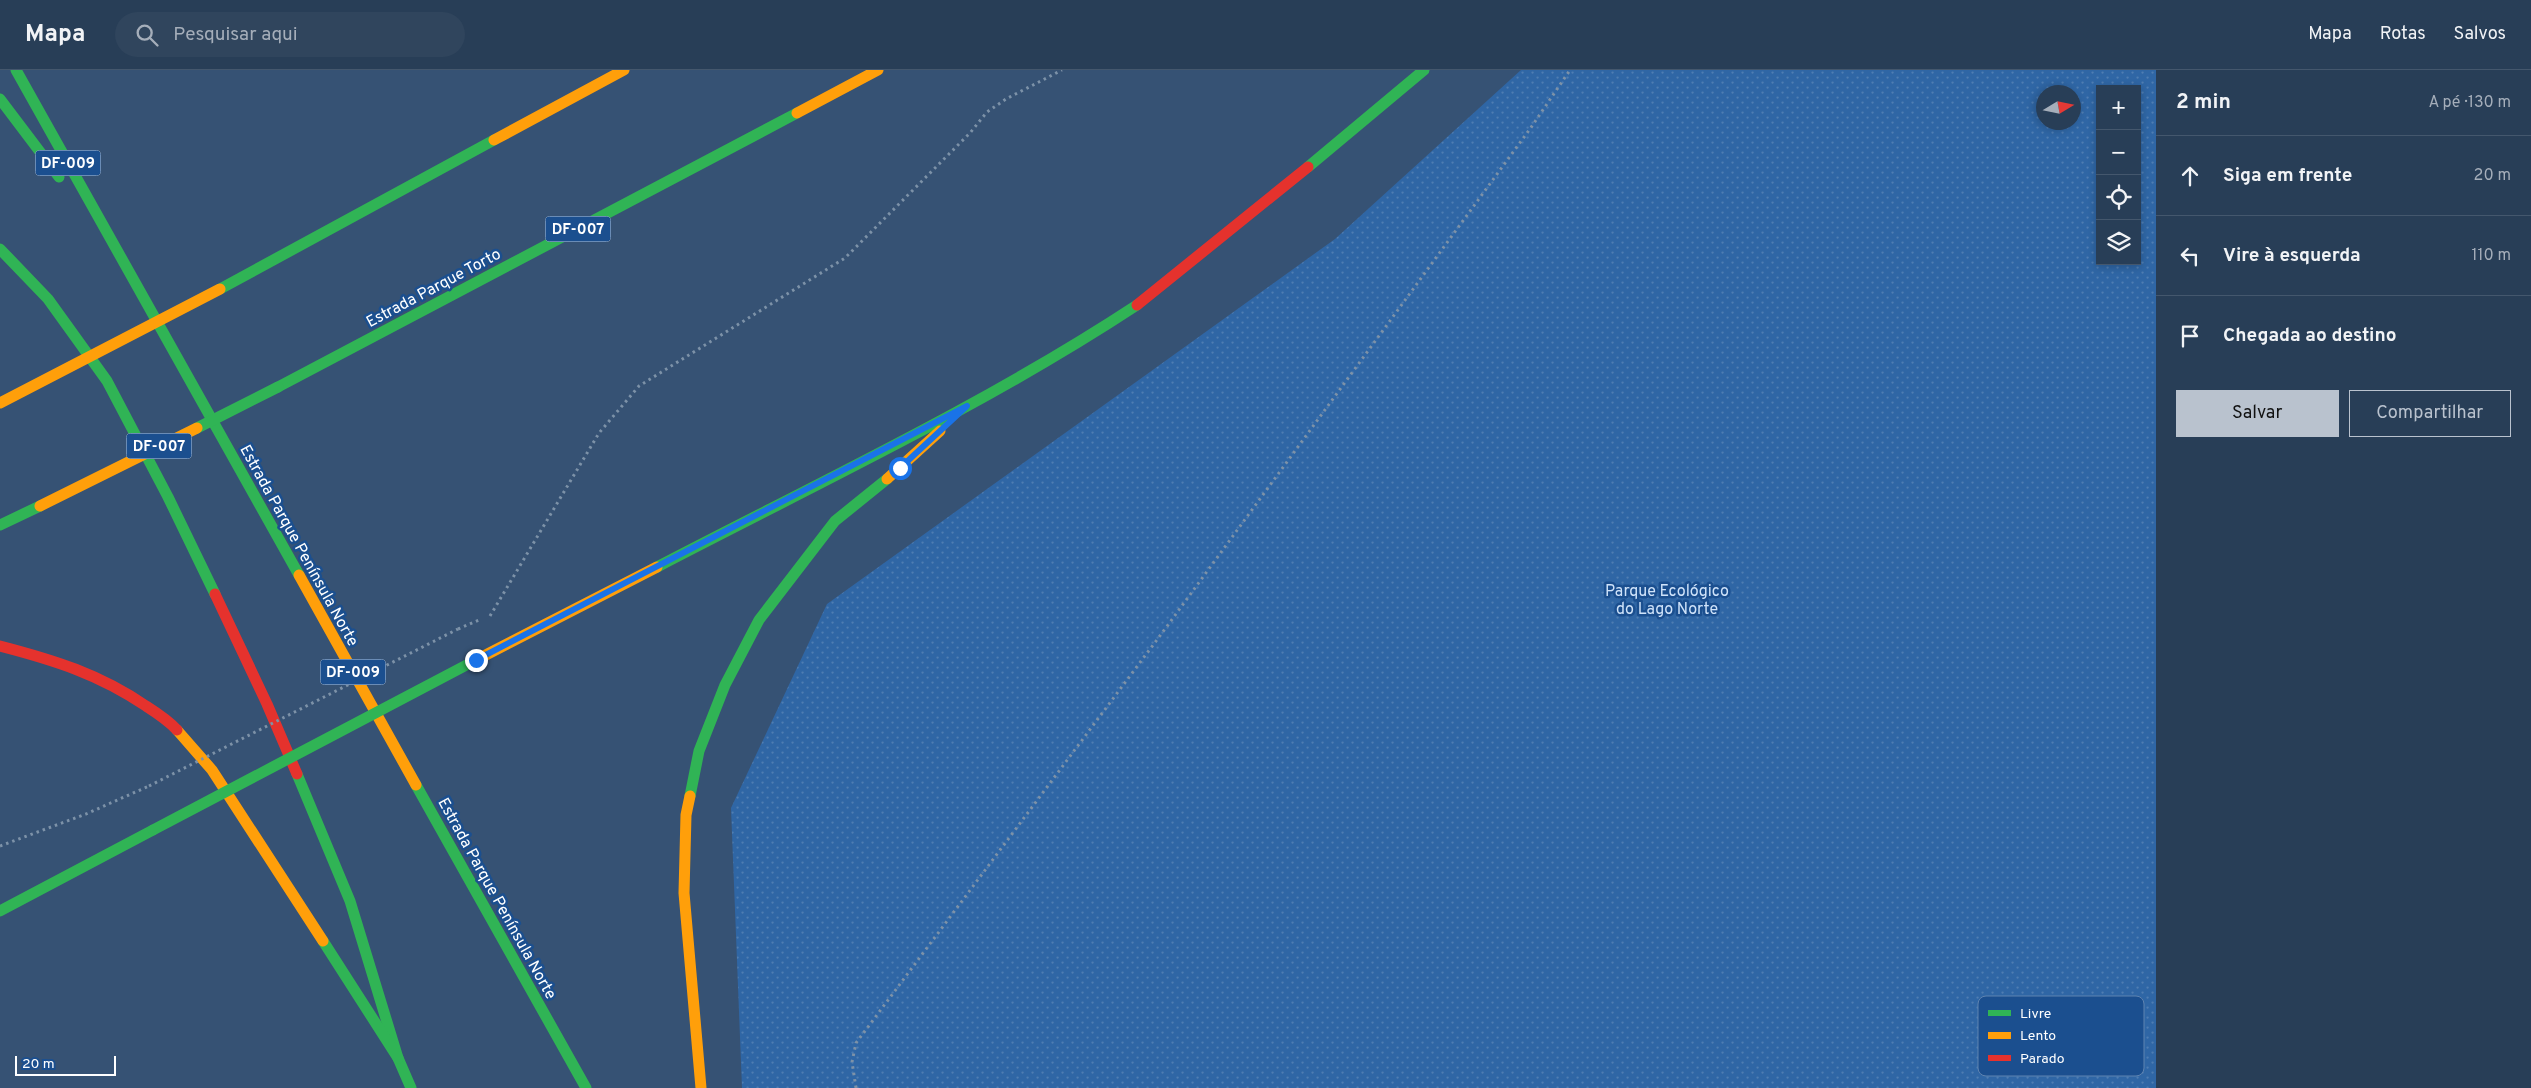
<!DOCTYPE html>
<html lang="pt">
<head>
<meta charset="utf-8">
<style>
  :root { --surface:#283e57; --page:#30455d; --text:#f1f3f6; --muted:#a5aeba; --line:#44576d; --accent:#b9c2ce }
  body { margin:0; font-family:Overpass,sans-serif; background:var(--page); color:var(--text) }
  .controls { position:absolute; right:15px; top:15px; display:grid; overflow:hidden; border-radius:0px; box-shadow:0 2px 8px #0003 }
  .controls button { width:45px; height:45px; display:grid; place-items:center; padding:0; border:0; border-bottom:1px solid var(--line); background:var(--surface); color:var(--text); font:25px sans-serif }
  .compass { position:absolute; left:2036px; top:15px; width:45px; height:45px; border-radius:50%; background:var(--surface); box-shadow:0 2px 8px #0003; rotate:80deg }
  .scale { position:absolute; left:15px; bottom:12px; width:101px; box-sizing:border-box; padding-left:5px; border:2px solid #fff; border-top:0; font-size:14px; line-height:18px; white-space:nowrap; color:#fff; -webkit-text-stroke:4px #1b4f8f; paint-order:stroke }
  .stop { position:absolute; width:15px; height:15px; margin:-11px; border:4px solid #1a73e8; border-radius:50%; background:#fff }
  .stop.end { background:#1a73e8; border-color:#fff; box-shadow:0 1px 5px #0008 }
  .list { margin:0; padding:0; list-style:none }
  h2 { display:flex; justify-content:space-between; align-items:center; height:65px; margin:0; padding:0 20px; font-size:21px }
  h2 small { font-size:16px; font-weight:400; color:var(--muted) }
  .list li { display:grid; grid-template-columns:32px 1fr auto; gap:15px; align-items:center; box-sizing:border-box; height:80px; padding:0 20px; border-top:1px solid var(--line) }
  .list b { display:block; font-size:19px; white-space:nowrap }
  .list em { font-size:16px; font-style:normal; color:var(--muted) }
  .actions { display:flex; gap:10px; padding:15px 20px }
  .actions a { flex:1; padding:11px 0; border:1px solid var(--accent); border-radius:0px; text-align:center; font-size:18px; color:var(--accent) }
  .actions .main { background:var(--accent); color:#111 }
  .icon { flex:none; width:28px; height:28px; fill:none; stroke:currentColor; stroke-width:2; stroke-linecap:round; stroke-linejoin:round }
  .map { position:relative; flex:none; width:2156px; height:1018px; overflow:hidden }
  header { display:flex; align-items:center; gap:30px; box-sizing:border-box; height:70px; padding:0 25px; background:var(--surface); border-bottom:1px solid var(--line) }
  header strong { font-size:24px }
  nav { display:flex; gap:28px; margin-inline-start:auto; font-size:18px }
  .search { width:350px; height:45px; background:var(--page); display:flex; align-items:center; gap:12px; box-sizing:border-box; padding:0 18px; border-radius:28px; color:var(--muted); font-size:19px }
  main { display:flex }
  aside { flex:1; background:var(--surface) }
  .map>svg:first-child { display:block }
  .green { fill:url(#green-dots); fill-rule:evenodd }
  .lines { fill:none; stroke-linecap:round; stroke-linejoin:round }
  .path { stroke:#7d92a8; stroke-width:3; stroke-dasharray:2.5 4; stroke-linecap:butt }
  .fast { stroke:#30b455; stroke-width:11 }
  .slow { stroke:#ff9f0a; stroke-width:11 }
  .jam { stroke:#e5322d; stroke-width:11 }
  .path-bridge { stroke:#7d92a8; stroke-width:3; stroke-dasharray:2.5 4; stroke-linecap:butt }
  .fast-bridge { stroke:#30b455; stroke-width:11 }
  .slow-bridge { stroke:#ff9f0a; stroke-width:11 }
  .route { stroke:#1a73e8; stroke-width:6 }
  .labels { text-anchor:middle; stroke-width:5; stroke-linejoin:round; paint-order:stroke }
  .shield { fill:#1b4f8f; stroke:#bbcadd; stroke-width:1 }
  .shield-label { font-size:15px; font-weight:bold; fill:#fff }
  .street-label { font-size:16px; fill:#fff; stroke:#1b4f8f }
  .park-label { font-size:16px; fill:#cfe3fa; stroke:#1b4f8f }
  .key { fill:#1b4f8f; stroke:#5f84b1; stroke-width:1 }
  .key-label { font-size:14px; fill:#fff }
</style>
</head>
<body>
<header>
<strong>Mapa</strong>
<div class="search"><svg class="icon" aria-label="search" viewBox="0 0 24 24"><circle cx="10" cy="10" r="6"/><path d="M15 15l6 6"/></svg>Pesquisar aqui</div>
<nav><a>Mapa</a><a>Rotas</a><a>Salvos</a></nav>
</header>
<main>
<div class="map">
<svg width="2156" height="1018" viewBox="0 0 2156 1018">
  <defs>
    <pattern id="green-dots" width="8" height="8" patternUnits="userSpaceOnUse" patternTransform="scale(1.25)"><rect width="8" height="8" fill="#2f66a5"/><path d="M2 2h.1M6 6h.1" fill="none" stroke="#4e7db2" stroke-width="1.8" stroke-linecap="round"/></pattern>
  </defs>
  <rect width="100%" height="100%" fill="#365274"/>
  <path class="green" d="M1521,0H2156V1018H742L731,738L827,534L1335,169ZM2100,19H2137V191H2100ZM2044,22H2074V52H2044Z"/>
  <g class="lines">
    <g class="path">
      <polyline points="490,546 599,363 639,316 845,188 970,63 987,42 1006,29 1062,0"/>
      <polyline points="458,559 479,550"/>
      <polyline points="0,776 86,744 149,716"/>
      <polyline points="856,1018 852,992 856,973 1168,555 1530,59 1570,0"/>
    </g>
    <g class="fast">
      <polyline points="16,0 299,505"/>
      <polyline points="0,29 59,107"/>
      <polyline points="1308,97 1424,0"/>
      <polyline points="0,179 48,229 107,311 168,427 215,524"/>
      <polyline points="220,219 494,70"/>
      <polyline points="278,317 797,43"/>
      <polyline points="0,455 40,436"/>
      <path d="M657,497C818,413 985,335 1137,235"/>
      <polyline points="297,704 350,831 398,988 411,1018"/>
      <polyline points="416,715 586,1018"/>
      <polyline points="690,726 699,681 725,615 759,550 835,451 887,409"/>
      <polyline points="0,841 153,760"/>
      <polyline points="323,871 398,988"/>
    </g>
    <g class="slow">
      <polyline points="797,43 878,0"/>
      <polyline points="494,70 624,0"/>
      <polyline points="887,409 940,361"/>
      <polyline points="299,505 416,715"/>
      <polyline points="476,590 657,497"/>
      <polyline points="177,660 212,700 323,871"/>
      <polyline points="690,726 686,745 684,823 701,1018"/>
    </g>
    <g class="jam">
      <polyline points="1137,235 1308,97"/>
      <polyline points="215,524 267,634 297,704"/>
      <path d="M0,576C54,590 99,604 146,636C157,643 168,650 177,660"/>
    </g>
    <polyline class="path-bridge" points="149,716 458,559"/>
    <g class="fast-bridge">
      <polyline points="197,358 278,317"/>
      <polyline points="153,760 476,590"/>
    </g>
    <g class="slow-bridge">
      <polyline points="0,333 220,219"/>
      <polyline points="40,436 197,358"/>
    </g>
  </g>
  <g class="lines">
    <polyline class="route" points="476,590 967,336 900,398"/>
  </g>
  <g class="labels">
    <g class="shield">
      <rect x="35.5" y="80.5" width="65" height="25" rx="4"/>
      <rect x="545.5" y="146.5" width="65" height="25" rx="4"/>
      <rect x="126.5" y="363.5" width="65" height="25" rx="4"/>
      <rect x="320.5" y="589.5" width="65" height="25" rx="4"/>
    </g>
    <g class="shield-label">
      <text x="68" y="98">DF-009</text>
      <text x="578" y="164">DF-007</text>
      <text x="159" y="381">DF-007</text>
      <text x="353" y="607">DF-009</text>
    </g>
    <g class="street-label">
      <text transform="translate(433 217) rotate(-28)" y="6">Estrada Parque Torto</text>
      <text transform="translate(300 475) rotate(61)" y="6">Estrada Parque Península Norte</text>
      <text transform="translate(498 828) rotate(61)" y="6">Estrada Parque Península Norte</text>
    </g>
    <g class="park-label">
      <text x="1667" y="526">Parque Ecológico<tspan x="1667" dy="18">do Lago Norte</tspan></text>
    </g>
  </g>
  <rect x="1978" y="926" width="166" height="80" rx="8" class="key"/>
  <rect x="1988" y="940" width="23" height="6" fill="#30b455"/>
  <rect x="1988" y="962" width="23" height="7" fill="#ff9f0a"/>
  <rect x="1988" y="985" width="23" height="6" fill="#e5322d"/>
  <g class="key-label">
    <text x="2020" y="948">Livre</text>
    <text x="2020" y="970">Lento</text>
    <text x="2020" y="993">Parado</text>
  </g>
</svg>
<div class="controls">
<button>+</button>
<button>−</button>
<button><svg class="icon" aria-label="locate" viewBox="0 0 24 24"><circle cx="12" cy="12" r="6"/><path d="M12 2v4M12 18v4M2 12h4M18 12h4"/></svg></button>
<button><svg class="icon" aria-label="layers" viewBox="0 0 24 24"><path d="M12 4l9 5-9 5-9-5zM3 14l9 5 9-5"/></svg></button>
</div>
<svg class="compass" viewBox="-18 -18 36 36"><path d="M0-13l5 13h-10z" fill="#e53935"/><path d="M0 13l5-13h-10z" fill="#a5aeba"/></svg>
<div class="scale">20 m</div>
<div class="stop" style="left:900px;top:398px"></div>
<div class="stop end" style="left:476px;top:590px"></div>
</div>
<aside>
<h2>2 min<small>A pé · 130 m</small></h2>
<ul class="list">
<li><svg class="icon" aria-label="ahead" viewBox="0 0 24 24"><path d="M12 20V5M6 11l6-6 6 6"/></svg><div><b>Siga em frente</b></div><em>20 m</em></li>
<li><svg class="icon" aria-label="left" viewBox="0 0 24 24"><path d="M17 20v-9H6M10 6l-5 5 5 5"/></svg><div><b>Vire à esquerda</b></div><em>110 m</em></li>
<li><svg class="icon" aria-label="arrive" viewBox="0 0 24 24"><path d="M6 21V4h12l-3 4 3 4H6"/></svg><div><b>Chegada ao destino</b></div></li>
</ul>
<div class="actions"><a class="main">Salvar</a><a>Compartilhar</a></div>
</aside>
</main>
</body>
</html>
